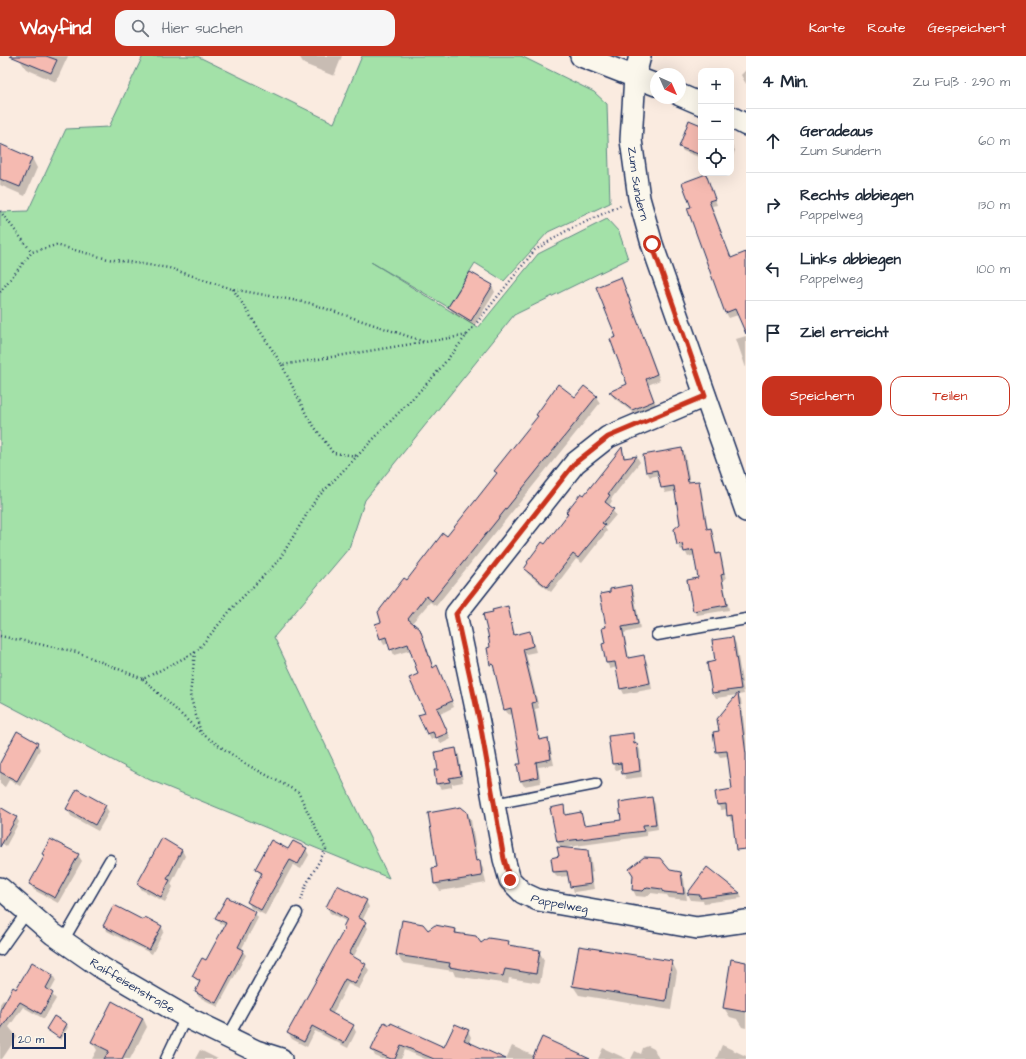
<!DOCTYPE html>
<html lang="de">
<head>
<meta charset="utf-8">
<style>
  :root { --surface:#fff; --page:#f6f6f7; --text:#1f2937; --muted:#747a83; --line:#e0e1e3; --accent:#c8321e }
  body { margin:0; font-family:"Architects Daughter",sans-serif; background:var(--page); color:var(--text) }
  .controls { position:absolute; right:12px; top:12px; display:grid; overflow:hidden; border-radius:8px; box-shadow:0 4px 16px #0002 }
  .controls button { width:36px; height:36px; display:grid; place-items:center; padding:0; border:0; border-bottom:1px solid var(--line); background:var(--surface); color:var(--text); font:20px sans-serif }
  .compass { position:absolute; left:650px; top:12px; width:36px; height:36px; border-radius:50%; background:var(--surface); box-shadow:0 4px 16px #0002; rotate:135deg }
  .scale { position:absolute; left:12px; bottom:10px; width:54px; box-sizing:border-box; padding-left:4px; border:2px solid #1b2f5e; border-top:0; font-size:11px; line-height:14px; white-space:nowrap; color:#1b2f5e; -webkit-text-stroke:3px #fbf7ec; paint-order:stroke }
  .stop { position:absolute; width:12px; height:12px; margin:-9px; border:3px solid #c8321e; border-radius:50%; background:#fff }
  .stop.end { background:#c8321e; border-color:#fff; box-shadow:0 1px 4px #0008 }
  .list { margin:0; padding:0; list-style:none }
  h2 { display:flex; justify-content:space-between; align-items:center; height:52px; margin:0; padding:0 16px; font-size:17px }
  h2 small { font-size:13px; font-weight:400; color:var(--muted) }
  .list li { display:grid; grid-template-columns:26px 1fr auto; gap:12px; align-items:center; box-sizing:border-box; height:64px; padding:0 16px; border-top:1px solid var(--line) }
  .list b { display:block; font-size:15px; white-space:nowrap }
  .list p { margin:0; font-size:13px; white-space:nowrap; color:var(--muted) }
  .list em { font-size:13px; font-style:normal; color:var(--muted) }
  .actions { display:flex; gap:8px; padding:12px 16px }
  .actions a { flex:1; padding:9px 0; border:1px solid var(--accent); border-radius:12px; text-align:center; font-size:14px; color:var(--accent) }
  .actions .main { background:var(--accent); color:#fff }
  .icon { flex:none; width:22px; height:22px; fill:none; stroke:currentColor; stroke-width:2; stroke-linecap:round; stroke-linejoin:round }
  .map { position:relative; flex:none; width:746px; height:1003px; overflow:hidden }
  header { display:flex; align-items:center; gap:24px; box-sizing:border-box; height:56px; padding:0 20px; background:var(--accent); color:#fff }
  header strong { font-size:19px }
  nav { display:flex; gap:22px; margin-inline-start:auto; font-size:14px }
  .search { width:280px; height:36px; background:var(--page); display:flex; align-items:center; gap:10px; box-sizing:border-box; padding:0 14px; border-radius:12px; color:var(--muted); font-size:15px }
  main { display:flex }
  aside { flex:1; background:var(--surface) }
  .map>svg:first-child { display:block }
  .green { fill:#a3e1a8; stroke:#5f8883 }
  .shadow { fill:#0003 }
  .building { fill:#f5bab1; stroke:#1b2f5e }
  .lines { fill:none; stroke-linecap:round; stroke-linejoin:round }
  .service-casing { stroke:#1b2f5e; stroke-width:13 }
  .minor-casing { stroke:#1b2f5e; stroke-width:24 }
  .path { stroke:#1b2f5e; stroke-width:2.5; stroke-dasharray:1 3; stroke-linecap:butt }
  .service { stroke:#fbf7ec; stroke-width:10 }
  .minor { stroke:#fbf7ec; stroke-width:21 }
  .route { stroke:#c8321e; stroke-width:5 }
  .labels { text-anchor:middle; stroke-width:3.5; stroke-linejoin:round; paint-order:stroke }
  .street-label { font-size:12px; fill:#1b2f5e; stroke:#fbf7ec }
</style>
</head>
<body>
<header>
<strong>Wayfind</strong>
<div class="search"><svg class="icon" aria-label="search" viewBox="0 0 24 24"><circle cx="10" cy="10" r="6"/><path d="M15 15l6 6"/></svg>Hier suchen</div>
<nav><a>Karte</a><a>Route</a><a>Gespeichert</a></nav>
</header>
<main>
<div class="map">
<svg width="746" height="1003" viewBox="0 0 746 1003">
  <rect width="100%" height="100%" fill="#faebe0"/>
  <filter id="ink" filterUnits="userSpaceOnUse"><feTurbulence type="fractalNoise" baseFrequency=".025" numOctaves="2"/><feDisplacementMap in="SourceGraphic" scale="8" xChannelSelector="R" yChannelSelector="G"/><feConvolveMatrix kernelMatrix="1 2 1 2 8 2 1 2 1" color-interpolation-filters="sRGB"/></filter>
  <g filter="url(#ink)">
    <polygon class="green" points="143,0 197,0 334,67 362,0 521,0 594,36 607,48 610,147 548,176 504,225 475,207 448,251 371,206 478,272 538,198 607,163 619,176 628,203 514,259 365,444 349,492 274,581 389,822 150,724 0,645 0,156 28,155 66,73 109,71"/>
    <g class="shadow">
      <polygon points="22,0 68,0 56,26 26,13 20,4"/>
      <polygon points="299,0 342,0 334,20 304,8"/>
      <polygon points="746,14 746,28 741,19"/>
      <polygon points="701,72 701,102 683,95 680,90"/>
      <polygon points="0,89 32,102 37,112 25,140 0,129"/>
      <polygon points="731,89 735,94 731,106"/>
      <polygon points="708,125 717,149 712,150 731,202 746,227 746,266 738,259 729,262 726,257 692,151"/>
      <polygon points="624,228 660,324 648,329 657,351 636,359 614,342 610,336 629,329 617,282"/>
      <polygon points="492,230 495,236 474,270 453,257 449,251"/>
      <polygon points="746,280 746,312 736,283"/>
      <polygon points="596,341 600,347 436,550 430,546 412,567 420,574 423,580 434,612 437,611 440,616 454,651 440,658 451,683 441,688 437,681 431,684 420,660 426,657 419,619 411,594 394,599 389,587 384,589 376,569 383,566 407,526 447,481 497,418 495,415 575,343"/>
      <polygon points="622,393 626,403 637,401 640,406 611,443 612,445 609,450 616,459 605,472 607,475 582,507 576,503 551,536 528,518 525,513"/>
      <polygon points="682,393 685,399 690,427 698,426 701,431 708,474 710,473 713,478 717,499 719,498 722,504 726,523 723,524 729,554 697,559 693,554 699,523 695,499 688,501 684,493 681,494 678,489 682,468 676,435 665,437 659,419 650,421 647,416"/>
      <polygon points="630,530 634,536 640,573 624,577 629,603 644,600 647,606 652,633 624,638 621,632 617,611 610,613 607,607 607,572"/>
      <polygon points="507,551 510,557 515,579 529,576 532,582 536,596 526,598 539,652 535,653 540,684 547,683 550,689 554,709 538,711 541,727 524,730 521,725 522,709 513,658 509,659 505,654 496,614 491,608 491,592"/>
      <polygon points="733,582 736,588 744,638 738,639 741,643 746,685 746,777 734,765 731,765 727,753 721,754 718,749 716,736 733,733 728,700 720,701 717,696 714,677 720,676 737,639 716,642 713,637 709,607 716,606"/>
      <polygon points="632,678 640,694 642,721 626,723 622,713 616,714 613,708 610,681"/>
      <polygon points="37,687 40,693 20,730 9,724 5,731 0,728 0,705 2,705"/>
      <polygon points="456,693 459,699 463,726 452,728 452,731 441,733 437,728 435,715 439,715"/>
      <polygon points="652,742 655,748 658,773 646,775 647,780 561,792 587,795 590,800 593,816 591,817 594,833 574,836 569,820 557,821 554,816 552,803 560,801 561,792 557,786 551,753 563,751 567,759 581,757 585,769 622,765"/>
      <polygon points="105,750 109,756 98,775 71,760 67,753"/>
      <polygon points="0,754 16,761 19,766 6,790 0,786"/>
      <polygon points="467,756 471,764 478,805 483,812 486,827 440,835 435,828 438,812"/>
      <polygon points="306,793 309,799 301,813 293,809 265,859 251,852 248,846 262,820 256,813 289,795"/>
      <polygon points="182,794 185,800 171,828 173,831 165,846 142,834 138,828"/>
      <polygon points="43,798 78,799 82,805 58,847 34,834 30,828 45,801"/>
      <polygon points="708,813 740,837 742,842 704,847 703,845 691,844 688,838"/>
      <polygon points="669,815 680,817 684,823 687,844 669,842 667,839 651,837 646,841 636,840 633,834"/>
      <polygon points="366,845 369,851 362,865 368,872 353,902 365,909 369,914 359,933 348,928 332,959 353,970 356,976 348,992 315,975 307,991 292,983 288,977 345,873 344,871 347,866 330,857 327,851"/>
      <polygon points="255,857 258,862 241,894 246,899 218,951 199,941 196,936 200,928 193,920 207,906 226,870 219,867 217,862"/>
      <polygon points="144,865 161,870 164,875 152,898 107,875 105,870"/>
      <polygon points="456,874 458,878 481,888 508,886 511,891 539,895 544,904 540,927 509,922 508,928 455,920 453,915 402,907 397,898 428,876"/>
      <polygon points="732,904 746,906 746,972 742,971 737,963 730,961 724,952"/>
      <polygon points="672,906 677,916 671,954 579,939 573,930"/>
      <polygon points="53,919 56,925 50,936 56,943 44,963 23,951 9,971 17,981 2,1003 0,1003 0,948 3,944 5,946 17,934"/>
      <polygon points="143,962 147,971 130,1003 92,1003 97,994 92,986"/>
      <polygon points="384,967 445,993 468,975 471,981 469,987 504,1003 425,1003 405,994 401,1003 382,1003 375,1000 372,994"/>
      <polygon points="66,968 68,971 61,984 47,973"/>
      <polygon points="722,989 746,1000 746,1003 716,1003"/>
      <polygon points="512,990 534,1000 590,1003 506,1003"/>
      <polygon points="648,990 654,993 659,1003 631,1003 635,995 641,998 643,992"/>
      <polygon points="603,992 627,1003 598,1003"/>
      <polygon points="200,994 218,1003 195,1003"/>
    </g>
    <g class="building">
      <polygon points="10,0 46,0 57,4 51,17"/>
      <polygon points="689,64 701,69 701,99 679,91"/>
      <polygon points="0,88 32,102 20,131 0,123"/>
      <polygon points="706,118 715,143 709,145 731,202 746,196 746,278 735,253 725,257 687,152 691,151 682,127"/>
      <polygon points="470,216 493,229 471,265 448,251"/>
      <polygon points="621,221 657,318 646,323 654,345 632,354 609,336 627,328 610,283 616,281 596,231"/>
      <polygon points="558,328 575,341 584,330 597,340 432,545 426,540 408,563 420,573 433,612 437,609 452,645 437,652 448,677 436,682 433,676 427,678 418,659 425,657 409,622 418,618 408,588 390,594 386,581 380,583 375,568 381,566 378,556 404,522 407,524 443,477 447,480 475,445 497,417 494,415 538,360 536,359"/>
      <polygon points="622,391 624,402 637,400 608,438 610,439 605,446 614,453 602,467 605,469 578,502 573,498 547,531 524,513 528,507 527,506 542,486 545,488 568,458 566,456 581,437 584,439"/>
      <polygon points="682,392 688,426 699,425 707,473 711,472 716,498 720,497 724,518 721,519 727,549 693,555 687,524 698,522 693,494 684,496 682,488 677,489 674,473 680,468 674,430 661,432 657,414 646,416 643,399"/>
      <polygon points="631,529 638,568 622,571 628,602 644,599 650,627 620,633 615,606 606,607 602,588 605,587 602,572 606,571 600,538 610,536 610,533"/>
      <polygon points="508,550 514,579 530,575 533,590 523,593 536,646 532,647 539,684 548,682 551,703 536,706 538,721 520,725 517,708 521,708 511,652 504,654 493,608 490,609 487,592 490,591 488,578 483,558 493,556 492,554"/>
      <polygon points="733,581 741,633 712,637 707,607 715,605 712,584"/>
      <polygon points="738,637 746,698 746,793 736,794 732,759 727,760 726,748 717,749 715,736 732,733 727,695 716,696 713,676 719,675 717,663"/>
      <polygon points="17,675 38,687 17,725 0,716 0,707"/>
      <polygon points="633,677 634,688 637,687 640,715 622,718 621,707 612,708 608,680"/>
      <polygon points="456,692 461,720 449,722 450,726 436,728 434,714 438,714 435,696"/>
      <polygon points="77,733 106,749 95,769 66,753"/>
      <polygon points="652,741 656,768 643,769 644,775 557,786 550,752 564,749 565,759 581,756 584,769 621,764 619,746"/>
      <polygon points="0,751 17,761 0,791"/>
      <polygon points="461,751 467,756 476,805 480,804 482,820 434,828 432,812 437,811 428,757"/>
      <polygon points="162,782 182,794 167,823 170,824 161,841 137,828"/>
      <polygon points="50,783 79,798 55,842 29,828 45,799 42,798"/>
      <polygon points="271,784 288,793 293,785 307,792 298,808 290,804 261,854 247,846 262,817 255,813"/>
      <polygon points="557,791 588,794 591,828 570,831 567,815 553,816 551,802 559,800"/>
      <polygon points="644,801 660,802 670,814 681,816 684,838 664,836 662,833 647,831 643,835 632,834 633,819 629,813"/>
      <polygon points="707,811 740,837 700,842 700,839 687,838"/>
      <polygon points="337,829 367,844 358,861 366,866 349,898 366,908 355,928 345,923 328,955 354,969 344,987 312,970 304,986 287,977 345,872 343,871 347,863 326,851"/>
      <polygon points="227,841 256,856 238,891 244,894 216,947 195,936 200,925 192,920 202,902 206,904 226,867 215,862"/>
      <polygon points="114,849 143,864 145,861 162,870 149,894 103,870"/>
      <polygon points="402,864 423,868 428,874 435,869 456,873 455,877 476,880 481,887 488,882 509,885 508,889 540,894 536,918 505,913 503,920 449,911 450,907 396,899"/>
      <polygon points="579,890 672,905 666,945 572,930"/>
      <polygon points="731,903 746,906 746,956 723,952"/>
      <polygon points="32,906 53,919 46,932 53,937 41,958 20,946 0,974 0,954 13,931 16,933"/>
      <polygon points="112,945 143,962 122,1003 104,1003 109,995 91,986"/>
      <polygon points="54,960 67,968 59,982 46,973"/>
      <polygon points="384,966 390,969 391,967 444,991 455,968 469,974 464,984 506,1003 434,1003 401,989 395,1003 391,1003 371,994"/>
      <polygon points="542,981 590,1003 532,1003"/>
    </g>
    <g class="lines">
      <g class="service-casing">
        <g id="service">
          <polyline points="657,579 746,563"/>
          <polyline points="494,748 596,728"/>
          <polyline points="63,885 110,804"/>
          <polyline points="0,894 27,856"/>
          <polyline points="228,981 297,857"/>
          <polyline points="166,1003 186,961"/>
        </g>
      </g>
      <g class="minor-casing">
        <g id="minor">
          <polyline points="581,0 656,29"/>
          <path id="s1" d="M640,0L635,20L631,84L639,142L652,188L746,455"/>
          <polyline points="680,39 701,48"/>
          <polyline points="731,61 746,69"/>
          <path id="s2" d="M705,340L608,381L575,407L456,558L479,667L504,803L510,824L523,837L538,844L697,872L746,865"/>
          <path id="s3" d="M0,832L53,878L102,912L186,961L256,995L281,1003"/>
        </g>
      </g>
      <g class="path">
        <polyline points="0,155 32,196"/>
        <polyline points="233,233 282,309 424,286"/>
        <polyline points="0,236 32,196 56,189 108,203 169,212 232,233 309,247 425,286 468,279"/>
        <polyline points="282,309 308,362 333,397 358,400"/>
        <polyline points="0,580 77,596 143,623 196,596 234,550 279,504 316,443 434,320 535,194 566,175 622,149"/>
        <polyline points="195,596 190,639 201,677 244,707 298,736 326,793 306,829 301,845"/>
        <polyline points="143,623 200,676"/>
      </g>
      <use href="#service" class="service"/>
      <use href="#minor" class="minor"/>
    </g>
  </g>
  <g class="lines" filter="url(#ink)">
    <polyline class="route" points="510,824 504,803 480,667 456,558 575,407 608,381 705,340 652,188"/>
  </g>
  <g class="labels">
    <g class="street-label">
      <text dy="4" stroke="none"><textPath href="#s1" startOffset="129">Zum Sundern</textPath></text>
      <text dy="4" stroke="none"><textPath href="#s2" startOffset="668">Pappelweg</textPath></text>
      <text dy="4" stroke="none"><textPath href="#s3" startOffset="165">Raiffeisenstraße</textPath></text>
    </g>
  </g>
</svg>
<div class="controls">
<button>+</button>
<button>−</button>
<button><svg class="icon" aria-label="locate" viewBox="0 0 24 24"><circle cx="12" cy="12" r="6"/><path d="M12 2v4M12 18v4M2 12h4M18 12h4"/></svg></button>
</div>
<svg class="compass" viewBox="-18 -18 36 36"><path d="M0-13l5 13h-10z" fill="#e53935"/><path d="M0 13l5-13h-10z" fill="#747a83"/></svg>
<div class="scale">20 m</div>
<div class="stop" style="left:652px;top:188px"></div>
<div class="stop end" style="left:510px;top:824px"></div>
</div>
<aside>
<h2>4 Min.<small>Zu Fuß · 290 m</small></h2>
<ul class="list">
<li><svg class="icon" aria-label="ahead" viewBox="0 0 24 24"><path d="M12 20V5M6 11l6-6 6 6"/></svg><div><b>Geradeaus</b><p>Zum Sundern</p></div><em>60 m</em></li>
<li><svg class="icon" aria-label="right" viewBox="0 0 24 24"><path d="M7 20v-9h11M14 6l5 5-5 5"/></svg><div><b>Rechts abbiegen</b><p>Pappelweg</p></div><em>130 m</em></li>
<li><svg class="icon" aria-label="left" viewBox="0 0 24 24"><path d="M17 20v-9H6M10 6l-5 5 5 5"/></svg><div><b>Links abbiegen</b><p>Pappelweg</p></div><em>100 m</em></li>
<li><svg class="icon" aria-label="arrive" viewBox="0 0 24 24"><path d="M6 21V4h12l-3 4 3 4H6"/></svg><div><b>Ziel erreicht</b></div></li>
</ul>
<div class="actions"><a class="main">Speichern</a><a>Teilen</a></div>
</aside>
</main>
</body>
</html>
